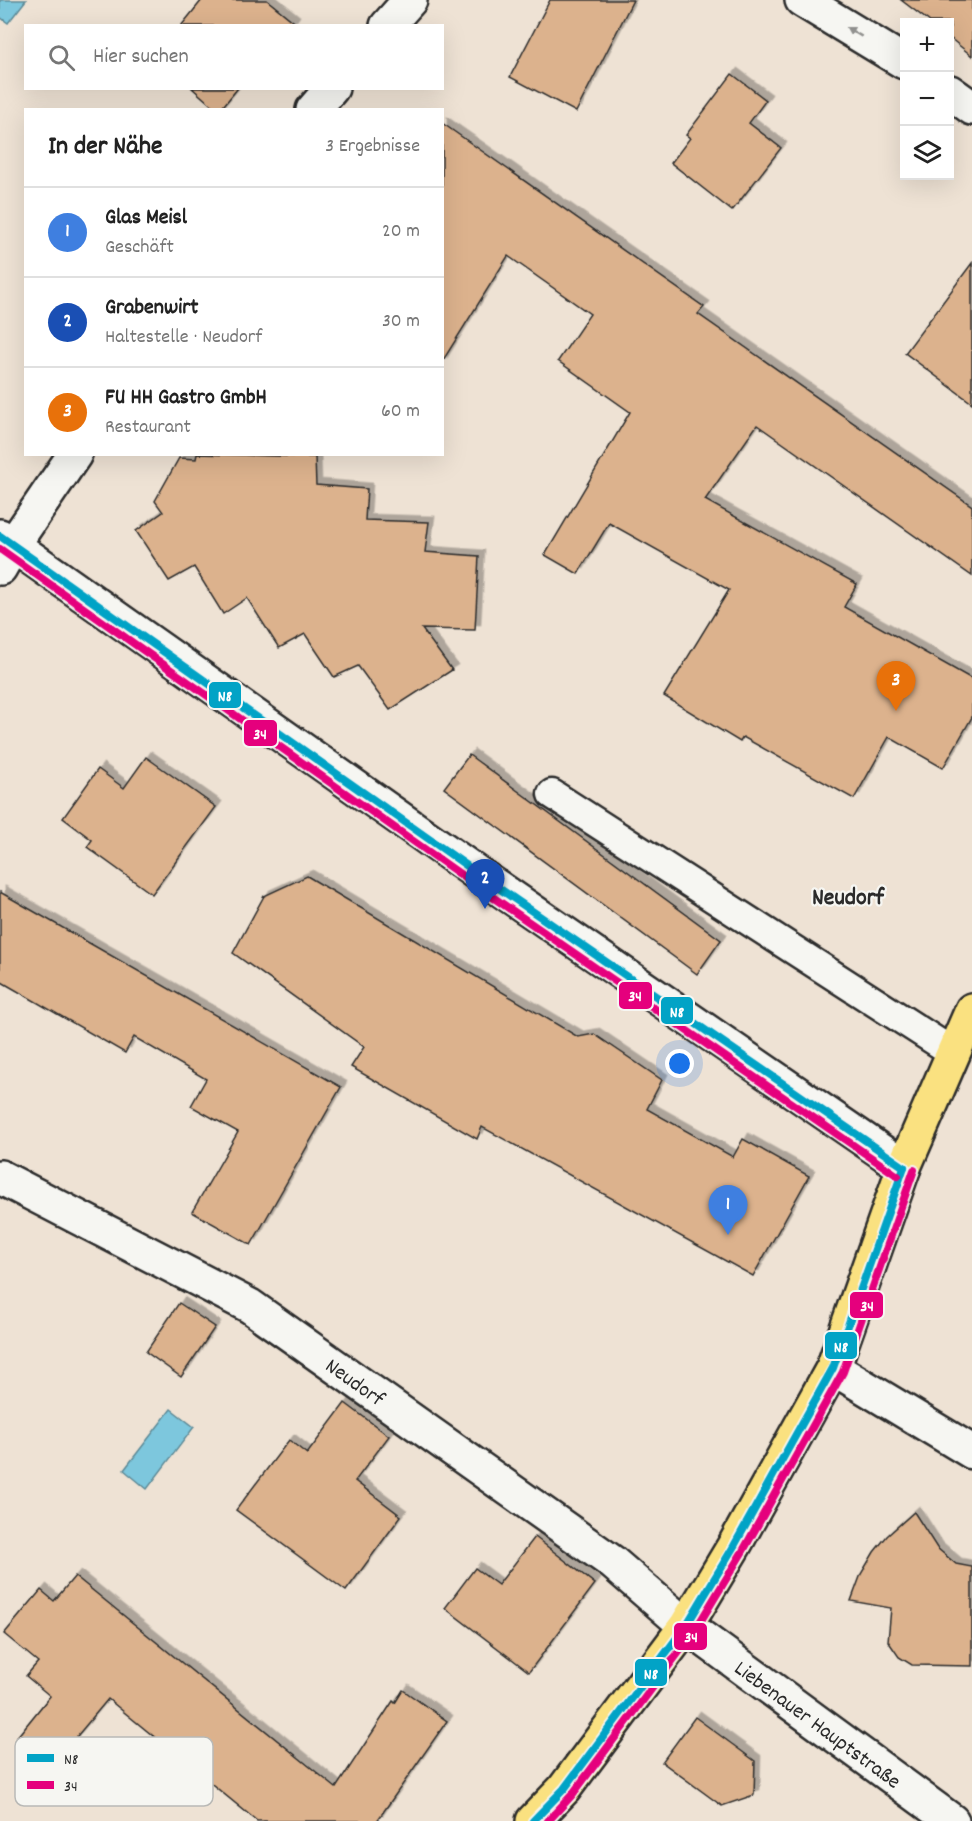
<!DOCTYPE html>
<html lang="de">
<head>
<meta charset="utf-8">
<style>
  :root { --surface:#fff; --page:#f6f6f6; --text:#222; --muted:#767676; --line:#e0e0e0; --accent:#2563eb }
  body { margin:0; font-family:Dekko,sans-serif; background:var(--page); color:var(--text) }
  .controls { position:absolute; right:18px; top:18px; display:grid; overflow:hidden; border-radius:0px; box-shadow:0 6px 24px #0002 }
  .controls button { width:54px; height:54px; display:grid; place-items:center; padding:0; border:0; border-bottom:2px solid var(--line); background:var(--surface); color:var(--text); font:30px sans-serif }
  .you { position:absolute; left:680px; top:1064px; width:21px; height:21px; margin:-15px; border:4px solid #fff; border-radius:50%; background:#1a73e8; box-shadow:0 0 0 9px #1a73e833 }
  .badge { display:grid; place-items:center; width:39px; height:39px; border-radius:50%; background:var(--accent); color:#fff; font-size:20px; font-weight:700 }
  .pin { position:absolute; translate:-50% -50px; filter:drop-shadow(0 2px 3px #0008) }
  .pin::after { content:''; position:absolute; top:32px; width:21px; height:18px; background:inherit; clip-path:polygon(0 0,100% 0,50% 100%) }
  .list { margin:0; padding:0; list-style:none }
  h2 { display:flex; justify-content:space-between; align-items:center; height:78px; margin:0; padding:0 24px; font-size:26px }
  h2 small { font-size:20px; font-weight:400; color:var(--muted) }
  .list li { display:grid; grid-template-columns:39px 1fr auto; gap:18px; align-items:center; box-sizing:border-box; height:90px; padding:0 24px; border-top:2px solid var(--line) }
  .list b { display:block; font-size:22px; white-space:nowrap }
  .list p { margin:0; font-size:20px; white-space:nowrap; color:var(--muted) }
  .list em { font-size:20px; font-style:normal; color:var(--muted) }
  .icon { flex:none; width:33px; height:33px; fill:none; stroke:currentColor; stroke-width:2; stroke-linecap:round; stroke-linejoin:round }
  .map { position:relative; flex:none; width:972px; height:1821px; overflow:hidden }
  .search { position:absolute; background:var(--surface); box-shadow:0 6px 24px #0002; left:24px; top:24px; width:420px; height:66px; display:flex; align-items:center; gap:15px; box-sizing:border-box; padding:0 21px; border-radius:0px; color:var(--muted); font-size:22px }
  .panel { position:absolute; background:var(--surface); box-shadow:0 6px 24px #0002; left:24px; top:108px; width:420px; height:348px; border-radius:0px }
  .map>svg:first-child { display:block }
  .water { fill:#7dc7dd; stroke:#5c8996; stroke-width:1.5 }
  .building { fill:#dcb28d; stroke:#2b2b2b; stroke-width:1.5; filter:url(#shadow) }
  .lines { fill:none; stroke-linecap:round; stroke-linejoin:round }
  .lane-casing { stroke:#2b2b2b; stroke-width:33 }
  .street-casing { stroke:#2b2b2b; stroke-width:38 }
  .secondary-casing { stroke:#2b2b2b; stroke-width:38 }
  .primary-casing { stroke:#2b2b2b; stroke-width:38 }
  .lane { stroke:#f6f6f2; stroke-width:28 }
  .street { stroke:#f6f6f2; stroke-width:33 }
  .secondary { stroke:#f6f6f2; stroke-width:33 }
  .primary { stroke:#fae180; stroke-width:33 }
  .bus-1-casing { stroke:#f6f6f2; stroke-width:12 }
  .bus-2-casing { stroke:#f6f6f2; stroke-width:12 }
  .bus-1 { stroke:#02a3c6; stroke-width:8 }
  .bus-2 { stroke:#e5007d; stroke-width:8 }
  .oneway { fill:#90908e }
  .labels { text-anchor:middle; stroke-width:4.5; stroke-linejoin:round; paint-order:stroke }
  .street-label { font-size:22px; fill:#2b2b2b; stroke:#f6f6f2 }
  .neighbourhood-label { font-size:24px; font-weight:bold; fill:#2b2b2b; stroke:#f6f6f2 }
  .key { fill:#f6f6f2; stroke:#b9b9b6; stroke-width:1.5 }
  .key-label { font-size:16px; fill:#2b2b2b }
  .line-badge { stroke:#f6f6f2; stroke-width:2 }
  .badge-label { font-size:16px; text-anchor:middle; font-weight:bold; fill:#fff }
</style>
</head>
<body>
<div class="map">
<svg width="972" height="1821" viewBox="0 0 972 1821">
  <defs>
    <filter id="shadow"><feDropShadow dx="5.5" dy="-5.5" stdDeviation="0" flood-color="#0004"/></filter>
  </defs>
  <rect width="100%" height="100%" fill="#eee2d4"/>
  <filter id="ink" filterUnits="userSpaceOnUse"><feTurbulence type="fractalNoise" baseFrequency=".0167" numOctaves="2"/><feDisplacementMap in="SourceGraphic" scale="12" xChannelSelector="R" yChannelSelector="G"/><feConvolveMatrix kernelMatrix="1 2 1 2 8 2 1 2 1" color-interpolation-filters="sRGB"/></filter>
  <g filter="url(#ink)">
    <g class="water">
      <polygon points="0,0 26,0 8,23 0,17"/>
      <polygon points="171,1409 194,1427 147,1489 124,1470"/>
    </g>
    <g class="building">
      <polygon points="202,0 267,0 294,22 291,26 181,26"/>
      <polygon points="550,0 633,0 576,112 510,77"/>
      <polygon points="901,0 972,0 972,56 950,38 950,22 930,22"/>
      <polygon points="732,74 766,100 749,123 781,148 732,211 671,163 690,138 686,135"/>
      <polygon points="192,88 238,88 220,110 217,110"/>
      <polygon points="442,123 704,307 698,314 972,506 972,576 757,425 705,500 857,584 844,607 972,679 972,717 943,768 889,737 854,799 743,737 740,742 664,696 729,590 609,523 578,574 545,555 630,412 558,361 590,314 508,256 442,362"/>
      <polygon points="972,263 972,403 905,353"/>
      <polygon points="197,454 315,457 316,485 367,489 365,520 429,522 425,552 479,556 475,630 422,629 452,670 390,710 358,666 334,677 305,634 279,648 247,598 223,614 194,567 169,581 136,531 163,512 155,501 179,458 196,459"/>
      <polygon points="469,755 721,940 697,974 444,788"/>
      <polygon points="146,757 216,807 152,894 87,847 92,840 63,818 98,769 124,788"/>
      <polygon points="307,876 578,1037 594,1034 662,1080 647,1109 733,1157 743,1139 809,1176 753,1276 482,1127 477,1139 351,1067 364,1047 233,953 264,896"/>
      <polygon points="0,892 341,1087 251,1245 192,1212 238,1132 191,1106 206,1079 134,1037 125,1053 0,981"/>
      <polygon points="179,1303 215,1327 181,1377 146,1352"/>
      <polygon points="345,1403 389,1436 355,1481 401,1516 346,1591 236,1510 289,1440 307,1454"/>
      <polygon points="914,1512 937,1548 956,1564 972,1567 972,1666 912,1665 899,1657 888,1641 891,1608 851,1601 861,1574 874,1552 887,1536"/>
      <polygon points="535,1537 595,1584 529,1672 445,1608 475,1568 498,1585"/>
      <polygon points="75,1576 336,1788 393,1701 395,1703 403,1690 447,1721 377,1821 257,1821 108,1699 52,1766 17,1737 50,1696 26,1676 38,1662 4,1634 41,1590 54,1601"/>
      <polygon points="695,1717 755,1761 754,1795 722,1806 662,1762"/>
    </g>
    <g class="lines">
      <g class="lane-casing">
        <polyline id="lane" points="552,794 954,1053"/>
      </g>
      <g class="street-casing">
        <g id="street">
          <polyline points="802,0 904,62"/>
          <polyline points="387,26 410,0"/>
          <polyline points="950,92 972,108"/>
          <polyline points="313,110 332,88"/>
          <polyline points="0,568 13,545 75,454"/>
          <path id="s1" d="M0,1177L250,1306L612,1562L686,1626L952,1821"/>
          <polyline points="833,1368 972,1452"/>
        </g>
      </g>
      <g class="secondary-casing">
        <polyline id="secondary" points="0,536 487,880 904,1167"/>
      </g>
      <g class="primary-casing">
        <polyline id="primary" points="533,1821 564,1789 686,1626 734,1546 833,1368 904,1167 972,1010"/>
      </g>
      <use href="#lane" class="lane"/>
      <use href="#street" class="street"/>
      <use href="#secondary" class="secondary"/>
      <use href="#primary" class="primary"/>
      <g class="bus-1-casing">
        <g id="bus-1">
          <polyline points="0,536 487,880 904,1167"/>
          <polyline points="533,1821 564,1789 686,1626 734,1546 833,1368 904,1167"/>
        </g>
      </g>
      <g class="bus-2-casing">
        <g id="bus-2">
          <polyline points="0,549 481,889 898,1176"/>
          <polyline points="548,1821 572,1795 694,1632 743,1551 843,1372 914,1170"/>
        </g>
      </g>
      <use href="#bus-1" class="bus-1"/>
      <use href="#bus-2" class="bus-2"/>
    </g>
    <defs><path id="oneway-solid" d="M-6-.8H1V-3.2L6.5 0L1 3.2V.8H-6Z" transform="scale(1.5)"/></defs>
    <use class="oneway" href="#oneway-solid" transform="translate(854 32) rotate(-149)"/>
  </g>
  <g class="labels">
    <g class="street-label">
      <text dy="8" stroke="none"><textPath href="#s1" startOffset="411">Neudorf</textPath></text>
      <text dy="8" stroke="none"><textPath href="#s1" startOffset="987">Liebenauer Hauptstraße</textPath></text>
    </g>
    <g class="neighbourhood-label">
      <text x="848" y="904">Neudorf</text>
    </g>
  </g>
  <rect x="15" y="1737" width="198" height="69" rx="9" class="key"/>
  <rect x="27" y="1754" width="27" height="8" fill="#02a3c6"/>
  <rect x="27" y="1781" width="27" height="8" fill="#e5007d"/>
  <g class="key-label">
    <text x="64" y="1764">N8</text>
    <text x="64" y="1791">34</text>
  </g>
  <g class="line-badge">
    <rect x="208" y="681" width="34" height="28" rx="6" fill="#02a3c6"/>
    <rect x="243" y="719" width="35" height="28" rx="6" fill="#e5007d"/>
    <rect x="618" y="981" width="35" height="29" rx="6" fill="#e5007d"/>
    <rect x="660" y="996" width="34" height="29" rx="6" fill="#02a3c6"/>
    <rect x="849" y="1291" width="35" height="28" rx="6" fill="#e5007d"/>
    <rect x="824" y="1331" width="34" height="29" rx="6" fill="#02a3c6"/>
    <rect x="673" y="1622" width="35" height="29" rx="6" fill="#e5007d"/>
    <rect x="634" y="1658" width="34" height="29" rx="6" fill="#02a3c6"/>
  </g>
  <g class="badge-label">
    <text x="225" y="701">N8</text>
    <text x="260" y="739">34</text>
    <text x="635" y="1001">34</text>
    <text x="677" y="1017">N8</text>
    <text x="867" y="1311">34</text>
    <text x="841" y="1352">N8</text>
    <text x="691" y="1642">34</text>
    <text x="651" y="1679">N8</text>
  </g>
</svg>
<div class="controls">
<button>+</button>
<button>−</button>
<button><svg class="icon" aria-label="layers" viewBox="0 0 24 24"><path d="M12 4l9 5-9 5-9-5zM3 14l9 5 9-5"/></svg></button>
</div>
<div class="you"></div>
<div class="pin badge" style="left:728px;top:1235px;background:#3f7fe0">1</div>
<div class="pin badge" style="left:485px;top:909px;background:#1a4fb4">2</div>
<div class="pin badge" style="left:896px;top:711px;background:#e8710a">3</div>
<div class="search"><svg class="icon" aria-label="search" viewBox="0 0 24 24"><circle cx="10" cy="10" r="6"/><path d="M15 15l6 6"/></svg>Hier suchen</div>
<section class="panel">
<h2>In der Nähe<small>3 Ergebnisse</small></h2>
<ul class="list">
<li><span class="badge" style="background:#3f7fe0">1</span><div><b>Glas Meisl</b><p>Geschäft</p></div><em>20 m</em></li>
<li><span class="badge" style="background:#1a4fb4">2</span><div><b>Grabenwirt</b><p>Haltestelle · Neudorf</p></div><em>30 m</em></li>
<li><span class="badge" style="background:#e8710a">3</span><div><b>FU HH Gastro GmbH</b><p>Restaurant</p></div><em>60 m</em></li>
</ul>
</section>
</div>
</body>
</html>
